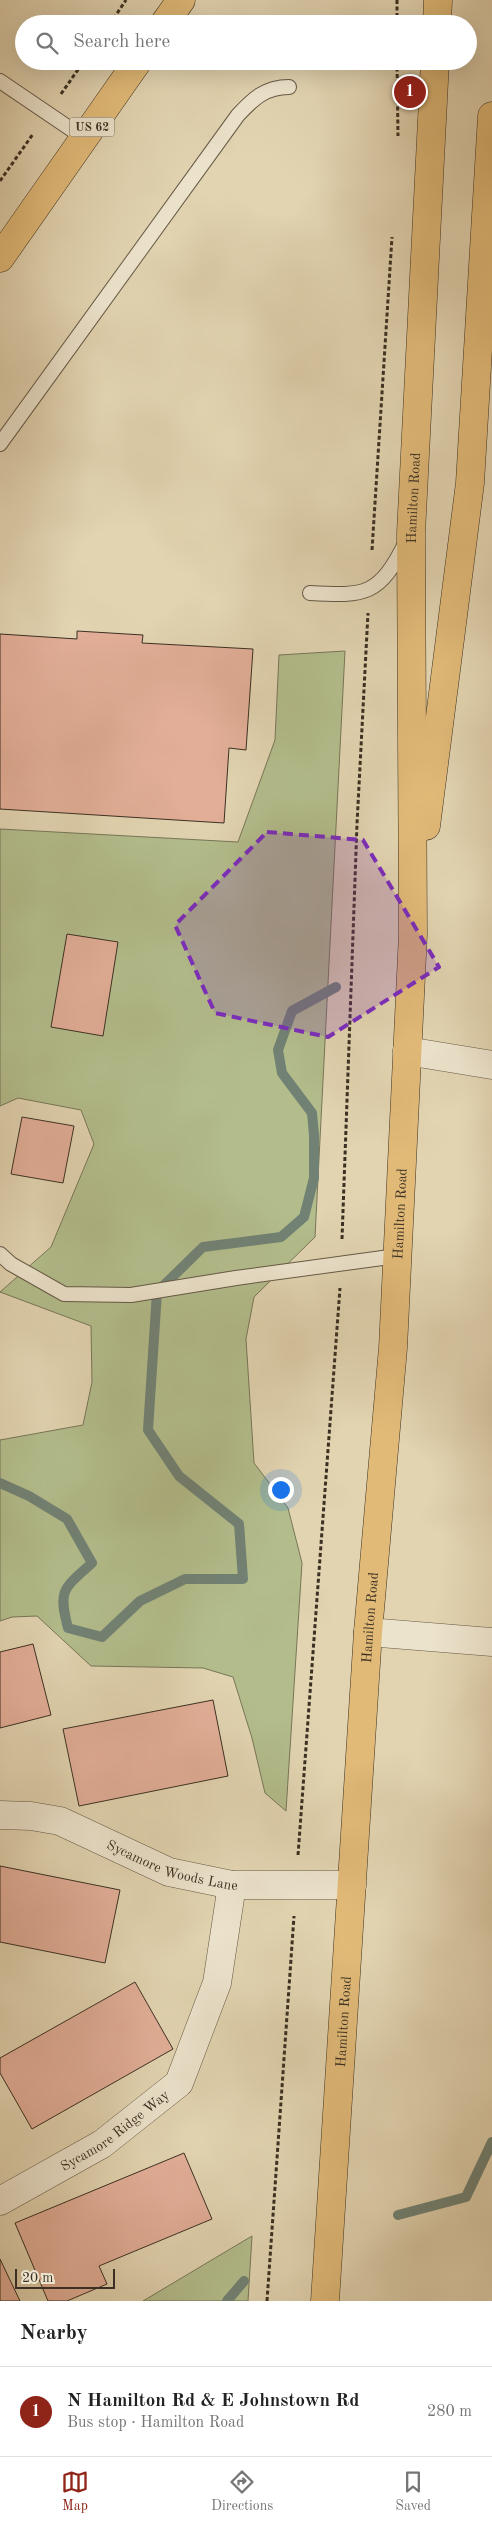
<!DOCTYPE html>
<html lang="en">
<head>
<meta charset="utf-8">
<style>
  :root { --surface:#fff; --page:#f6f6f6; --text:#222; --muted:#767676; --line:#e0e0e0; --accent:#8f2418 }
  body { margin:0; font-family:"Old Standard TT",serif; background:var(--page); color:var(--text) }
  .scale { position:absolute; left:15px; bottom:12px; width:100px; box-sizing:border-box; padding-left:5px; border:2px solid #3b3023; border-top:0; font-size:14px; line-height:18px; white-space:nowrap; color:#3b3023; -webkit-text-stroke:4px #ece3cc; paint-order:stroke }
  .you { position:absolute; left:280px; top:1489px; width:18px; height:18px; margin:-12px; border:4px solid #fff; border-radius:50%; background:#1a73e8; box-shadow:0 0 0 8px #1a73e833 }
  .badge { display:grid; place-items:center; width:32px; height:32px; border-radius:50%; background:var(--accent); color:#fff; font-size:16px; font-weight:700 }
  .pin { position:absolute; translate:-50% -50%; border:2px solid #fff; box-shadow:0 1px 5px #0006 }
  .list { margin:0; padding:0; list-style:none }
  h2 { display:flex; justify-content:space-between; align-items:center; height:65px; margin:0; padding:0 20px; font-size:21px }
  h2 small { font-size:16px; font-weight:400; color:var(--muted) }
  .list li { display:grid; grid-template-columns:32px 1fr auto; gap:15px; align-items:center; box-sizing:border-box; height:90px; padding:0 20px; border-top:1px solid var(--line) }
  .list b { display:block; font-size:19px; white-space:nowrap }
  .list p { margin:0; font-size:16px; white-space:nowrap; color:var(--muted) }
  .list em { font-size:16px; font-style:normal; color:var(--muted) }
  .icon { flex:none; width:28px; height:28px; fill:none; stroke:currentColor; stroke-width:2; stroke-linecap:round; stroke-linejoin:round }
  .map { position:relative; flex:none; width:492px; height:2301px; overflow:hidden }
  .search { position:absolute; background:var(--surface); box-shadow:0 5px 20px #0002; left:15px; right:15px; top:15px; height:55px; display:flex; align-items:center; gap:12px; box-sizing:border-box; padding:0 18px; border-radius:28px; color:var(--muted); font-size:19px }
  .sheet { height:155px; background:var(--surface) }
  nav { display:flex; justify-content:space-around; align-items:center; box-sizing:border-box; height:70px; border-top:1px solid var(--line); background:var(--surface); font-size:14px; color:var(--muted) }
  nav a { display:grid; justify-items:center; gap:2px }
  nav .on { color:var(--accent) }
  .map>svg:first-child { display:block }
  .green { fill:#b3bd8c; stroke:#777658 }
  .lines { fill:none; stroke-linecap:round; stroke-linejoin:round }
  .stream { stroke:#718275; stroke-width:10 }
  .building { fill:#e2ae98; stroke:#3b3023 }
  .lane-casing { stroke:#655946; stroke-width:16 }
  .street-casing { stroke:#655946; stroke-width:29 }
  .primary-casing { stroke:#3b3023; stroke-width:29 }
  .highway-casing { stroke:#3b3023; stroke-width:29 }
  .path { stroke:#3b3023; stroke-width:3; stroke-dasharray:4 2.5; stroke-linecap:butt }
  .lane { stroke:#ece3cc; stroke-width:14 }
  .street { stroke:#ece3cc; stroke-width:28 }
  .primary { stroke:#e1ba78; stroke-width:28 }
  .highway { stroke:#e1ba78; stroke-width:28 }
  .marked { fill:#7b2cbf; fill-opacity:0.2; stroke:#7b2cbf; stroke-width:4; stroke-dasharray:10 6; stroke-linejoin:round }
  .labels { text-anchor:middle; stroke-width:5; stroke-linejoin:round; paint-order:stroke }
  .shield { fill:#ece3cc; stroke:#706656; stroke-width:1 }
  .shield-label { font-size:12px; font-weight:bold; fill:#3b3023 }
  .street-label { font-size:14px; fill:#3b3023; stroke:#ece3cc }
</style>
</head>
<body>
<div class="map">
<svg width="492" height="2301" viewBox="0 0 492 2301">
  <rect width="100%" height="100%" fill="#e2d4b1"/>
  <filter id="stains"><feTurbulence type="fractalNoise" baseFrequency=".004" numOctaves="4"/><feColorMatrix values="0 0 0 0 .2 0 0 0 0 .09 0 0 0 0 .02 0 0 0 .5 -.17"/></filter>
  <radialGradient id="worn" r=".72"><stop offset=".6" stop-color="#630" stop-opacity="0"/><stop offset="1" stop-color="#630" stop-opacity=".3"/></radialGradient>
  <g class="green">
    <polygon points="345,651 315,1237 254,1297 246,1339 254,1463 288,1508 302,1563 286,1811 265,1793 252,1738 233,1677 203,1668 91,1666 37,1616 12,1617 0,1621 0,1440 83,1425 92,1382 91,1326 0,1292 51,1247 94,1144 81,1110 18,1098 0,1106 0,829 238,842 275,740 279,655"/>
    <polygon points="252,2236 248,2301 143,2301"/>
  </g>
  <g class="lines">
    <g class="stream">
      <path d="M0,1483L29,1496L67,1519L92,1563C63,1589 58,1590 68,1628L102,1637L140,1601L185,1579H243L239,1524L179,1476L148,1430L157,1292L203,1247L281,1237L304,1217L314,1178V1135L312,1113L282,1073L278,1050L292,1011L336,987"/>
      <polyline points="398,2215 466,2197 492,2142"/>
      <polyline points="227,2301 244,2281"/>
    </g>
  </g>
  <g class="building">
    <polygon points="77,631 143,635 142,643 253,649 246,750 229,748 224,823 0,809 0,634 77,639"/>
    <polygon points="67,934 118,942 103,1036 51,1027"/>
    <polygon points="22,1117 74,1126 63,1183 11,1174"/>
    <polygon points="33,1644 51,1715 0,1728 0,1652"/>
    <polygon points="213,1700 228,1776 79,1806 63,1729"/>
    <polygon points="0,1866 120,1890 105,1963 0,1942"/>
    <polygon points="135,1982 173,2049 32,2129 0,2073 0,2058"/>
    <polygon points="184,2153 212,2219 99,2266 107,2284 67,2301 48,2301 15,2223"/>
    <polygon points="0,2259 20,2301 0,2301"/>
  </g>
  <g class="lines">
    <g class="lane-casing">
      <g id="lane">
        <polyline points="0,81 84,138"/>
        <path d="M0,444L238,115C253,99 265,87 289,87"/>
        <path d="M310,593C366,596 379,596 406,542"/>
        <polyline points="0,1254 11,1264 64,1294 131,1295 236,1278 397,1256"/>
      </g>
    </g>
    <g class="street-casing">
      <g id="street">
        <polyline points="407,1051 492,1065"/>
        <polyline points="368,1632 492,1642"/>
        <path id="s1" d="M0,1815L31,1816L60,1821L169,1872L232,1885H352"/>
        <path id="s2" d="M0,2201L102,2144L179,2083L217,1983L232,1885"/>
      </g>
    </g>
    <g class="primary-casing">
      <g id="primary">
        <polyline points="437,24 438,0"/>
        <polyline points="426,826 470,483 492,116"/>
        <path id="s3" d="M325,2301L368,1632L393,1348L413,934L411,533L435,61"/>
      </g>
    </g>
    <g class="highway-casing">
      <g id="highway">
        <polyline points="164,24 181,0"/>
        <polyline points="0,258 138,61"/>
      </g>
    </g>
    <g class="path">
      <polyline points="397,0 397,24"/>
      <polyline points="110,24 126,0"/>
      <polyline points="397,61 398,136"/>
      <polyline points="61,94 84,61"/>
      <polyline points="0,181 33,134"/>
      <polyline points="372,550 392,237"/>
      <polyline points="342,1239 357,824 368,613"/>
      <polyline points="298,1855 340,1288"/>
      <polyline points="267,2301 294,1916"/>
    </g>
    <use href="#lane" class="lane"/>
    <use href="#street" class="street"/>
    <use href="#primary" class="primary"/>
    <use href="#highway" class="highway"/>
  </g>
  <path class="marked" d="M267,832L363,840L439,967L328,1037L215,1013L175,925Z"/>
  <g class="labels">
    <rect class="shield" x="69.5" y="117.5" width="45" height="19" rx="4"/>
    <g class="shield-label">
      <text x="92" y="131">US 62</text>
    </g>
    <g class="street-label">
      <text dy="5" stroke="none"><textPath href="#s3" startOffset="1806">Hamilton Road</textPath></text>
      <text dy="5" stroke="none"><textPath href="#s3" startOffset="1090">Hamilton Road</textPath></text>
      <text dy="5" stroke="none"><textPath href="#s3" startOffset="685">Hamilton Road</textPath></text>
      <text dy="5" stroke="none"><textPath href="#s1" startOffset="182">Sycamore Woods Lane</textPath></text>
      <text dy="5" stroke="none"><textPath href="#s3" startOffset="280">Hamilton Road</textPath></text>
      <text dy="5" stroke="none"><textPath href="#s2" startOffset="135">Sycamore Ridge Way</textPath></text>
    </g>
  </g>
  <rect width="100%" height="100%" filter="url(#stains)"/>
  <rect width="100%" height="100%" fill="url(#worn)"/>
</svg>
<div class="scale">20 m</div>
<div class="you"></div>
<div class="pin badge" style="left:410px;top:92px">1</div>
<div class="search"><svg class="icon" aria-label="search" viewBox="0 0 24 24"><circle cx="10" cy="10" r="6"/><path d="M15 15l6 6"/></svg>Search here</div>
</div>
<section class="sheet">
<h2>Nearby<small></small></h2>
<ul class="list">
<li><span class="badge">1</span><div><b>N Hamilton Rd &amp; E Johnstown Rd</b><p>Bus stop · Hamilton Road</p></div><em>280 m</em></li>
</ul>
</section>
<nav>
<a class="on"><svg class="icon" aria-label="map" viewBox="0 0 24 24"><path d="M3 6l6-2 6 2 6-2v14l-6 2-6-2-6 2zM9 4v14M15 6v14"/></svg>Map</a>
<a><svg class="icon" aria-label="directions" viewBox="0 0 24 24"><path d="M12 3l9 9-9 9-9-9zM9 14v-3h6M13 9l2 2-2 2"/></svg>Directions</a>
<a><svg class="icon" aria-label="saved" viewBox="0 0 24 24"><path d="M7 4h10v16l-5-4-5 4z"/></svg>Saved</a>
</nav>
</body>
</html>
